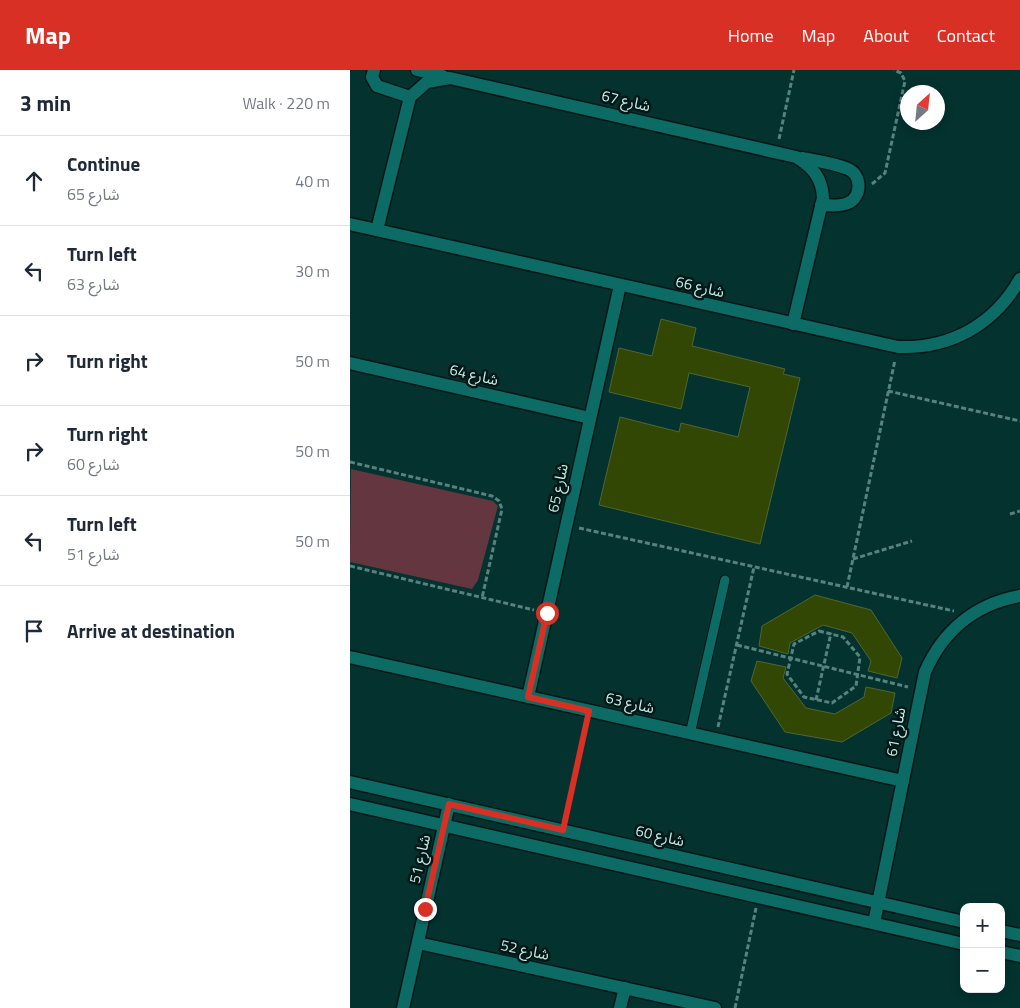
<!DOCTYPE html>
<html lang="en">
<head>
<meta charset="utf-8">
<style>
  :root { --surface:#fff; --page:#f2f2f3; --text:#1f2937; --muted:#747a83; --line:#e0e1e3; --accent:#d93025 }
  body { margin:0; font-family:"Titillium Web","Noto Sans Arabic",sans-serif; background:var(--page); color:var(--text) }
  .controls { position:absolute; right:15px; bottom:15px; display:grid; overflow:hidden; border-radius:10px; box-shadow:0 2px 12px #0003 }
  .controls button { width:45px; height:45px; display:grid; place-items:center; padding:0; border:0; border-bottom:1px solid var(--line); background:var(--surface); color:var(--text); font:25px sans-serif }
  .compass { position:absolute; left:550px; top:15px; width:45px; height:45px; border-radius:50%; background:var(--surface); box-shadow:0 2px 12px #0003; rotate:27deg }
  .stop { position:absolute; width:15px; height:15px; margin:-11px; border:4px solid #d93025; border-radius:50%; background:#fff }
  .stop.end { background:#d93025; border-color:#fff; box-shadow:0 1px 5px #0008 }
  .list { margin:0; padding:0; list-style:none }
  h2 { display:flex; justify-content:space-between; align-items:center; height:65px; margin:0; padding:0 20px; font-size:21px }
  h2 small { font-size:16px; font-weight:400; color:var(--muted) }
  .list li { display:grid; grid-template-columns:32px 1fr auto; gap:15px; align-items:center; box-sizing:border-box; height:90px; padding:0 20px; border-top:1px solid var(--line) }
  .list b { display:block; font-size:19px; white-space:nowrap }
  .list p { margin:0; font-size:16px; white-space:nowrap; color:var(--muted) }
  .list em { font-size:16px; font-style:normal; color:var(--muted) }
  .icon { flex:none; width:28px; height:28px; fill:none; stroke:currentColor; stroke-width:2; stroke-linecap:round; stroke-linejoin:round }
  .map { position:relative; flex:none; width:670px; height:938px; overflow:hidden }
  header { display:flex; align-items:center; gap:30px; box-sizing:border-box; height:70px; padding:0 25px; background:var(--accent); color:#fff }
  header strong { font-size:24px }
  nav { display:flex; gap:28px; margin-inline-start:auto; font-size:18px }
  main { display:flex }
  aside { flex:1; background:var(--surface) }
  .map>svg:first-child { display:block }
  .green { fill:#643640 }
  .building { fill:#314703; stroke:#516632 }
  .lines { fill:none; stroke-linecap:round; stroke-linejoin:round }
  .service-casing { stroke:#011816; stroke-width:11 }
  .minor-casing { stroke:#011816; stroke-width:15 }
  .tertiary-casing { stroke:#011816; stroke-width:15 }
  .path { stroke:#57837f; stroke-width:3; stroke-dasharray:5 2.5; stroke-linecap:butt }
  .service { stroke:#0d6b65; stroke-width:9 }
  .minor { stroke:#0d6b65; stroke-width:12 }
  .tertiary { stroke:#0d6b65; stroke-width:12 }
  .route { stroke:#d93025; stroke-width:6 }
  .labels { text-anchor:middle; stroke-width:5; stroke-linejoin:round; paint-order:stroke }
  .street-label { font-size:15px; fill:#c4ebe6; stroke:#011816 }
</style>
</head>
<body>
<header>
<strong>Map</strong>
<nav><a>Home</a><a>Map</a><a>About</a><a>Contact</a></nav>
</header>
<main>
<aside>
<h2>3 min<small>Walk · 220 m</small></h2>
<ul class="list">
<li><svg class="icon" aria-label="ahead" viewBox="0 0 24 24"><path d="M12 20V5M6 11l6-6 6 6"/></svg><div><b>Continue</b><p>شارع 65</p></div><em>40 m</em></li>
<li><svg class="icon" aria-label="left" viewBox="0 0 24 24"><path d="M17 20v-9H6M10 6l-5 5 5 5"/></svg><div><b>Turn left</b><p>شارع 63</p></div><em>30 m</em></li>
<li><svg class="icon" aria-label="right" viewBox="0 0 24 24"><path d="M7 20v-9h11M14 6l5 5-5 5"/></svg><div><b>Turn right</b></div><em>50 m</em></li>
<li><svg class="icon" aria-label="right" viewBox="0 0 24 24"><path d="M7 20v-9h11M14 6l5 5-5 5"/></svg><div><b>Turn right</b><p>شارع 60</p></div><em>50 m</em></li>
<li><svg class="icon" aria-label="left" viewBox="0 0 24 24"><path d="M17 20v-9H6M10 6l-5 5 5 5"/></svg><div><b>Turn left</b><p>شارع 51</p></div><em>50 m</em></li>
<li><svg class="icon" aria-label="arrive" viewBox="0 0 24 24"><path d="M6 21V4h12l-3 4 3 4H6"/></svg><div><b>Arrive at destination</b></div></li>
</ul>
</aside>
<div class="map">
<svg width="670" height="938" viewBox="0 0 670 938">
  <rect width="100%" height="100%" fill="#03322f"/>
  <polygon class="green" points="1,399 143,431 148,436 128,510 122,519 0,492"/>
  <g class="building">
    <polygon points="311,249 346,258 342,276 435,299 433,304 450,308 410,474 249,435 270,347 329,362 331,353 388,367 400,317 339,303 331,339 259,322 269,278 302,286"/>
    <polygon points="465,525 521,540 552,588 547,608 518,601 521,591 502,563 473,555 440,573 438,584 409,576 412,556"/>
    <polygon points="407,591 436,597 433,608 456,638 485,644 514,627 516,617 545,623 541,643 492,672 435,662 401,611"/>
  </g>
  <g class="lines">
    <g class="service-casing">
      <polyline id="service" points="340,664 375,510"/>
    </g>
    <g class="minor-casing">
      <g id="minor">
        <polyline points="24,0 22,7 27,16 60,27"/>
        <polyline points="67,0 93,6"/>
        <path d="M452,88C467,91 484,93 498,99C512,105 512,127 498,133C490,137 480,135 471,135"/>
        <path d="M0,154L548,277C600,279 644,255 670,209"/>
        <path d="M27,160L60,27L77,12L100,8L446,87C462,97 472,107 473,128L443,254"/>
        <polyline points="0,293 240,348"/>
        <polyline points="0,587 553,711"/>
        <polyline points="178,627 270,215"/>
        <path d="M524,853L575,602C593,561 625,534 670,526"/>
        <polyline points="68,873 365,938"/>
        <polyline points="53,938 99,734"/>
        <polyline points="270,938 275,918"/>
      </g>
    </g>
    <g class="tertiary-casing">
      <g id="tertiary">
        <polyline points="0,712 614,852"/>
        <polyline points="0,734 614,874"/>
        <polyline points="651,861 670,865"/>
        <polyline points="651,882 670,886"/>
      </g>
    </g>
    <g class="path">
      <polyline points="429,69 444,0"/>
      <polyline points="522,114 535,103 555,11 551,3 544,0"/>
      <polyline points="538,321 670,351"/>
      <polyline points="0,392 142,426 149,431 152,439 132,528"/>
      <polyline points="660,444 670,441"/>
      <polyline points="229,458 604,541"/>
      <polyline points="503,489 562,471"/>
      <polyline points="0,496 184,540"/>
      <polyline points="497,517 545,290"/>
      <polygon points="469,561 493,567 510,587 506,616 482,633 454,627 437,604 444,574"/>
      <polyline points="387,575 558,617"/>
      <polyline points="466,630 481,563"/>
      <polyline points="368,657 404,497"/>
      <polyline points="216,748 236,654"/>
      <polyline points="385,938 406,838"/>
    </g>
    <use href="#service" class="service"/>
    <use href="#minor" class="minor"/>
    <use href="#tertiary" class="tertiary"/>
  </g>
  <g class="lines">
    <polyline class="route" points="75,839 99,734 213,760 239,641 178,627 197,543"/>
  </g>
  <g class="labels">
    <g class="street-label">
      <text transform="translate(276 31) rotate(13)" y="5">شارع 67</text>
      <text transform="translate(350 217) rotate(13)" y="5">شارع 66</text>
      <text transform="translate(124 305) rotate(13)" y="5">شارع 64</text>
      <text transform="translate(208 418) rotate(-78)" y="5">شارع 65</text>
      <text transform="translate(280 633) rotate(13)" y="5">شارع 63</text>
      <text transform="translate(546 662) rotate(-79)" y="5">شارع 61</text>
      <text transform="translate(310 766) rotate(13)" y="5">شارع 60</text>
      <text transform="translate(70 789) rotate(-77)" y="5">شارع 51</text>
      <text transform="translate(175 880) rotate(12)" y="5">شارع 52</text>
    </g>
  </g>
</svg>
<div class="controls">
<button>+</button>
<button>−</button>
</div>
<svg class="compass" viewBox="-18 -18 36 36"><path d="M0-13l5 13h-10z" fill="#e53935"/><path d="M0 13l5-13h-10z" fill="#747a83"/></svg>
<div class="stop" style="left:197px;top:543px"></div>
<div class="stop end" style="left:75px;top:839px"></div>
</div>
</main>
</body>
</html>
